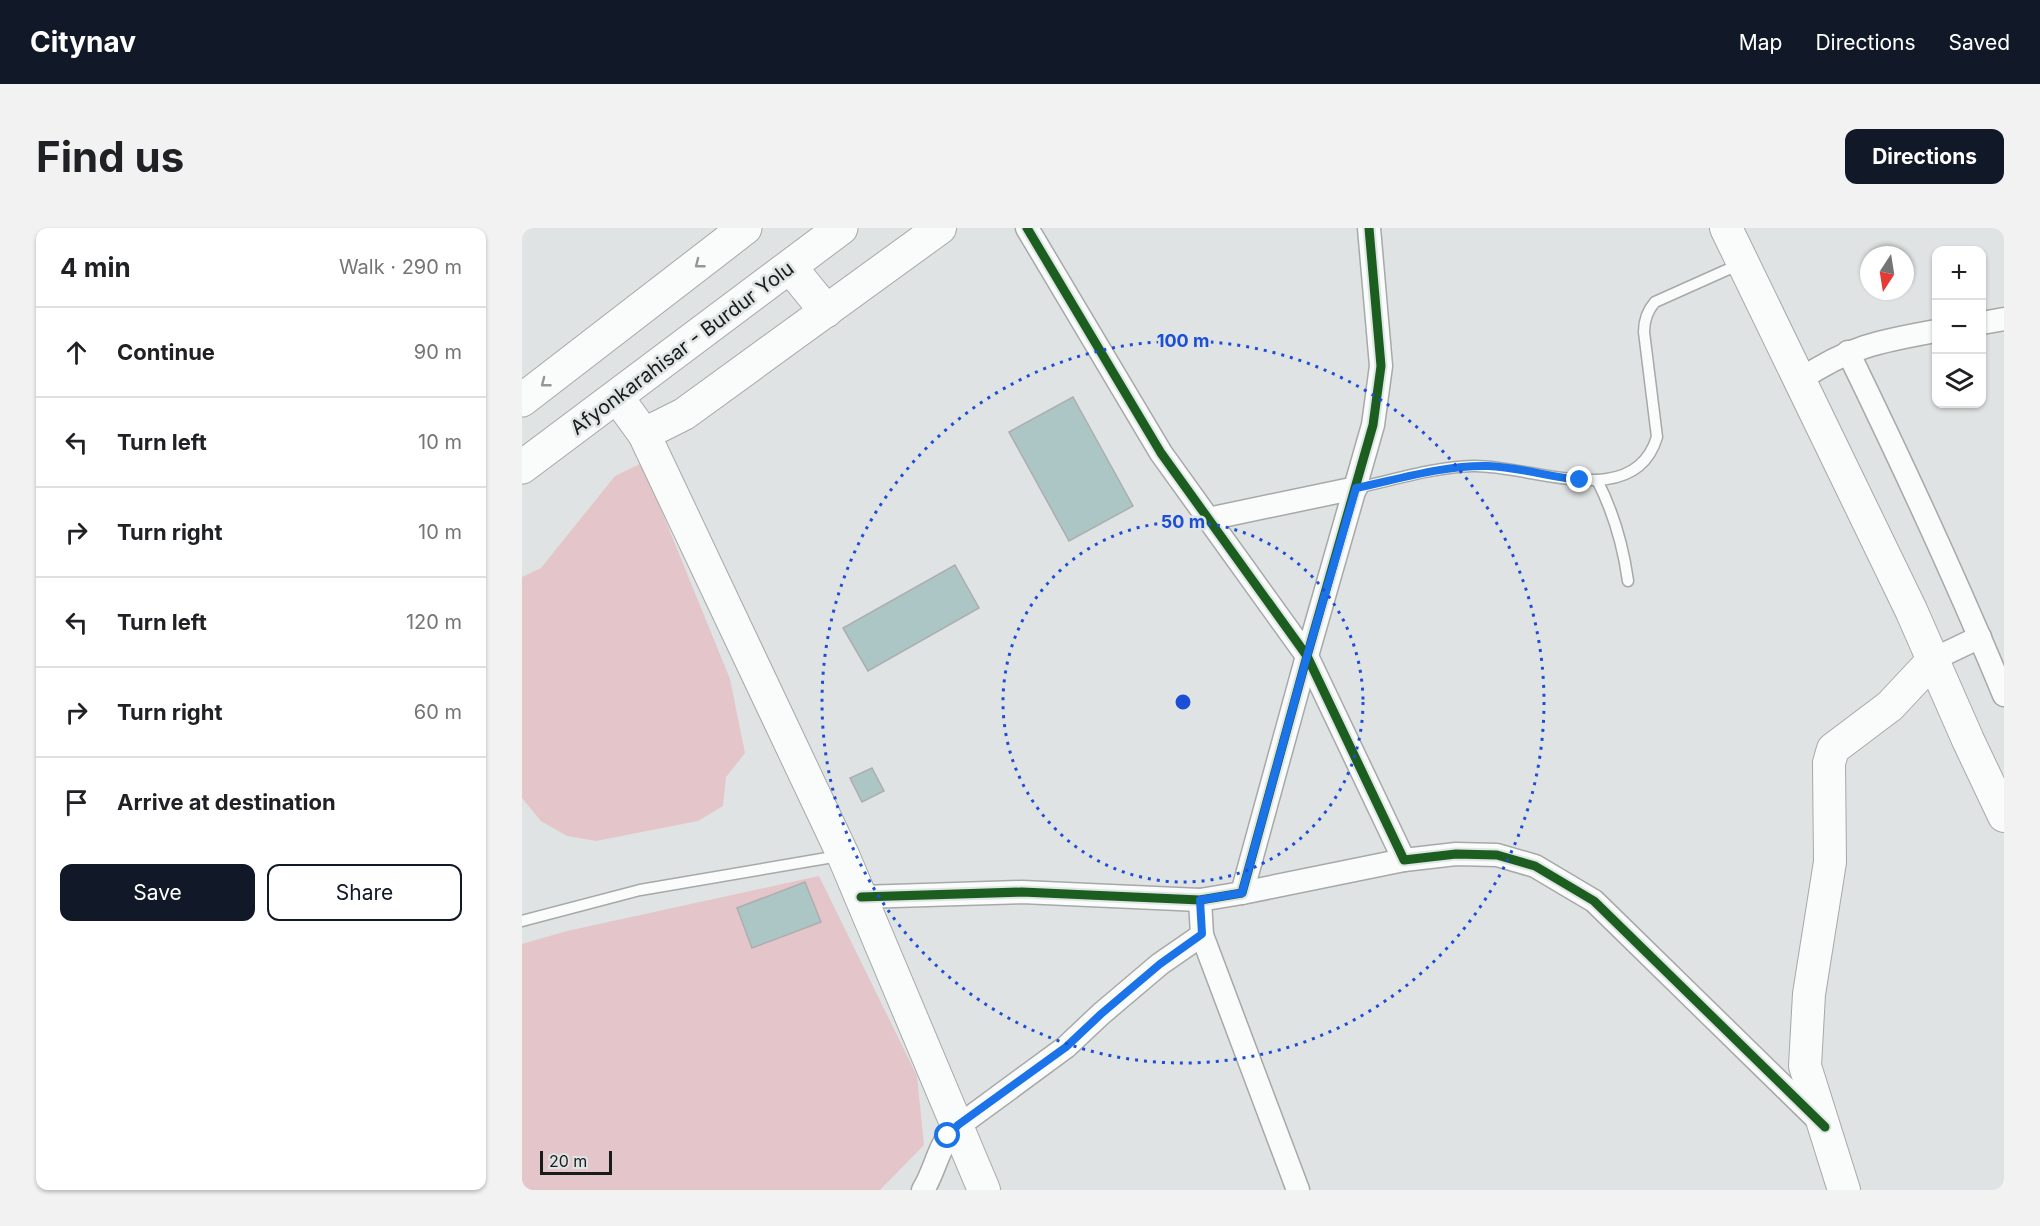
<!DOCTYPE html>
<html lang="en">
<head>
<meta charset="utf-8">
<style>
  :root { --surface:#fff; --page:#f2f2f2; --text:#202124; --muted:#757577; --line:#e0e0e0; --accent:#111827 }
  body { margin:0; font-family:Inter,sans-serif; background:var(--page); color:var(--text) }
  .controls { position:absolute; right:18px; top:18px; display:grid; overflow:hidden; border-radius:12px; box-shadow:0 2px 4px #0004 }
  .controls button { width:54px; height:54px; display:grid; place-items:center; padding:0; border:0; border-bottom:2px solid var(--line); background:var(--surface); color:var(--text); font:30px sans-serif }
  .compass { position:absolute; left:1338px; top:18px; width:54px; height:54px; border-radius:50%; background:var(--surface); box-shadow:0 2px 4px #0004; rotate:192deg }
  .scale { position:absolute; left:18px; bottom:15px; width:72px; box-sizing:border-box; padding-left:6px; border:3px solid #1a1c1c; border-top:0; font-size:16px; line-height:21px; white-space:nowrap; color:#1a1c1c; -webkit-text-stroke:4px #dfe4e4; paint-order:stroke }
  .stop { position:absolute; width:18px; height:18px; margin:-14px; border:4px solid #1a73e8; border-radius:50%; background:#fff }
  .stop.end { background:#1a73e8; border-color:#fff; box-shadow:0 2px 6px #0008 }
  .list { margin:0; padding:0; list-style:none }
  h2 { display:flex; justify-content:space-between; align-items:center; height:78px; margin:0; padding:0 24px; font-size:26px }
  h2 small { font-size:20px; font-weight:400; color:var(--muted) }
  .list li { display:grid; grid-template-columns:39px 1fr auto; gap:18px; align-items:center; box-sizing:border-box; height:90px; padding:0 24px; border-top:2px solid var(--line) }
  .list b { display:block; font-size:22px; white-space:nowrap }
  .list em { font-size:20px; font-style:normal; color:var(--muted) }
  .actions { display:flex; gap:12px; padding:18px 24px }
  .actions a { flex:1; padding:14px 0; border:2px solid var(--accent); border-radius:12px; text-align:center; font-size:21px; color:var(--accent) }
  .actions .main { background:var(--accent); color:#fff }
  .icon { flex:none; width:33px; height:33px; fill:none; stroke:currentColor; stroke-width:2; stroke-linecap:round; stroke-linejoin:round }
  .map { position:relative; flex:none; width:1482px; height:962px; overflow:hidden; border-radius:12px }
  header { display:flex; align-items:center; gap:36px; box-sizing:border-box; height:84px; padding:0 30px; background:var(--accent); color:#fff }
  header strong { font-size:28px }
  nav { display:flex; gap:33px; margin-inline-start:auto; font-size:21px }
  .intro { display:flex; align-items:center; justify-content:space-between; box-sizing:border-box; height:144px; padding:0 36px }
  h1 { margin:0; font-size:42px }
  .button { padding:15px 27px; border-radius:12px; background:var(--accent); color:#fff; font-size:21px; font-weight:700 }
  main { display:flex; gap:36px; padding:0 36px }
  aside { flex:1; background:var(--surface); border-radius:12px; box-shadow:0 2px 4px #0004 }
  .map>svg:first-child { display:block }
  .green { fill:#e4c5c9 }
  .building { fill:#acc6c6; stroke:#acaeae; stroke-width:1.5 }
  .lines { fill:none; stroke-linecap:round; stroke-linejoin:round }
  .lane-casing { stroke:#a7a9a9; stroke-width:13 }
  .street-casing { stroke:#a7a9a9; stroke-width:25 }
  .secondary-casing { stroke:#a7a9a9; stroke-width:34 }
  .highway-casing { stroke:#a7a9a9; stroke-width:35 }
  .lane { stroke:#fafbfb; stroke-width:10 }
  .street { stroke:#fafbfb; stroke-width:22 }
  .secondary { stroke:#fafbfb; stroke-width:32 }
  .highway { stroke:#fafbfb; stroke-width:33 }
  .cycleway-casing { stroke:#dfe4e4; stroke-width:13 }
  .cycleway { stroke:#1b5e20; stroke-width:9 }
  .oneway { stroke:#959797 }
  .route { stroke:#1a73e8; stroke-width:8 }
  .ring { fill:none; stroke:#1d4ed8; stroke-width:3; stroke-dasharray:3 6 }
  .labels { text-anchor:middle; stroke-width:5; stroke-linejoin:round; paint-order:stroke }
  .street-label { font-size:20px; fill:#1a1c1c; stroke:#dfe4e4 }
  .centre { fill:#1d4ed8; stroke:#dfe4e4; stroke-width:3 }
  .ring-label { font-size:18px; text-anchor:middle; font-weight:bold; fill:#1d4ed8; stroke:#dfe4e4; stroke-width:5; stroke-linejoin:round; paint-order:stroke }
</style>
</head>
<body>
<header>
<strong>Citynav</strong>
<nav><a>Map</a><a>Directions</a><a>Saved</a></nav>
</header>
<div class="intro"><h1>Find us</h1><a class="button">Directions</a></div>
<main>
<aside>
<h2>4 min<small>Walk · 290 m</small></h2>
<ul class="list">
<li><svg class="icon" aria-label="ahead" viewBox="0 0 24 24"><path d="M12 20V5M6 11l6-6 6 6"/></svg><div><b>Continue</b></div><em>90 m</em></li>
<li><svg class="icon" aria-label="left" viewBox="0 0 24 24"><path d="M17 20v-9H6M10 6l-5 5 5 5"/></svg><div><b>Turn left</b></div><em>10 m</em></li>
<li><svg class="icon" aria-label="right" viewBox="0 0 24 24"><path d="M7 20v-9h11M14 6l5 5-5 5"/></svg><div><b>Turn right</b></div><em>10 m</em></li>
<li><svg class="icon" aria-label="left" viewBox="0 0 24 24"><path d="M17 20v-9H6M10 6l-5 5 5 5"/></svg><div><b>Turn left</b></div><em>120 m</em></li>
<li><svg class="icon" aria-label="right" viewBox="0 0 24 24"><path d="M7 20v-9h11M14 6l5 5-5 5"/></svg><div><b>Turn right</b></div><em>60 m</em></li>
<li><svg class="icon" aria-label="arrive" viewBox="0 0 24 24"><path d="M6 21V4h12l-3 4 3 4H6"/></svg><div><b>Arrive at destination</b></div></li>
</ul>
<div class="actions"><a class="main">Save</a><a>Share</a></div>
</aside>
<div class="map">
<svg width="1482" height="962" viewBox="0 0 1482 962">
  <rect width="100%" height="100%" fill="#e0e3e3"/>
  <g class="green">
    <polygon points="120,235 208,451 223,525 204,549 201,578 176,593 74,613 45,608 19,593 0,570 0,349 19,340 93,248"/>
    <polygon points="297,648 395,848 402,917 358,962 0,962 0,716 45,703"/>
  </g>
  <g class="building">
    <polygon points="551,169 611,278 547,313 487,204"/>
    <polygon points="433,337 457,380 346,443 321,400"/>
    <polygon points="350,540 362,563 340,574 328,550"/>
    <polygon points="283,654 299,694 230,720 215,680"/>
  </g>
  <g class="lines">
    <g class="lane-casing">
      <g id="lane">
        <path d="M1075,252C1092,285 1101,317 1106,353"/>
        <path d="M834,260C872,252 912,239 951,238C1006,236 1112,286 1135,209L1122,104C1122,92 1125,83 1133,74L1218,36"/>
        <polyline points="0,693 118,662 317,628"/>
      </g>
    </g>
    <g class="street-casing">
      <g id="street">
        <polyline points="847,0 859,138 851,197 785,428 882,632 934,626 975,627 1013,638 1072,673 1301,897"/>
        <polyline points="1460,95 1482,91"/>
        <path d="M1326,124C1381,237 1434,351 1482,467"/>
        <path d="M1278,152C1326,119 1358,113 1414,103"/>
        <polyline points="686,291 834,260"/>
        <polyline points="1412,431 1458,409"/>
        <polyline points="720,665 882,632"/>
        <polyline points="339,669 500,664 678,672 720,665 785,428 639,225 505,0"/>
        <polyline points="678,672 680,707 776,962"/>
        <path d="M401,962C413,943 416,919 431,902L544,819L579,786L638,736L680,707"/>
      </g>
    </g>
    <g class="secondary-casing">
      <g id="secondary">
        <polyline points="1204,0 1389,382 1446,512 1482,588"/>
        <polyline points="95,169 122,206 162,186 418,0"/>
        <polyline points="122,206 321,627 462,962"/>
        <polyline points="1322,962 1283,838 1287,766 1308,634 1307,535 1311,521 1368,478 1412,431"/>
      </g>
    </g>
    <g class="highway-casing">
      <g id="highway">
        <polyline points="268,39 304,83"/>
        <polyline points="0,172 223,0"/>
        <polyline points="0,239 319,0"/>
      </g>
    </g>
    <use href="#lane" class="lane"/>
    <use href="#street" class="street"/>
    <use href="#secondary" class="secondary"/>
    <use href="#highway" class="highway"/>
    <g class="cycleway-casing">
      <g id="cycleway">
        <polyline points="847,0 859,138 851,197 785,428 882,632 934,626 975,627 1013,638 1072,673 1303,899"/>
        <polyline points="339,669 500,664 678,672 720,665 785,428 639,225 505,0"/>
      </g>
    </g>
    <use href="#cycleway" class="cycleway"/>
  </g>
  <defs><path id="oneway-chevron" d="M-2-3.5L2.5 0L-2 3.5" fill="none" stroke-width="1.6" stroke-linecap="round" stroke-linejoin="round" transform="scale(1.5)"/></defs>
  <g class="oneway">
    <use href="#oneway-chevron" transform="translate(177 36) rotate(142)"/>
    <use href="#oneway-chevron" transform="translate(23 155) rotate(142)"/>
  </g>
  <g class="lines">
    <path class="route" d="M426,908L436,897L544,819L579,786L638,736L680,706L678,672L720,665L785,428L834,260C877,251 922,237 966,238C997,239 1027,249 1058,252"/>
  </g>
  <g class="ring">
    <circle cx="661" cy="474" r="180"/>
    <circle cx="661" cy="474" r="361"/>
  </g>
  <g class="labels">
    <g class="street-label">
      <text transform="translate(160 120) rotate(-37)" y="7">Afyonkarahisar - Burdur Yolu</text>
    </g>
  </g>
  <circle cx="661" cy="474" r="9" class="centre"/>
  <g class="ring-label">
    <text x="661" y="119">100 m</text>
    <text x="661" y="300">50 m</text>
  </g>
</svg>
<div class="controls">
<button>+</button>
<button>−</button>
<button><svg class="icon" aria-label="layers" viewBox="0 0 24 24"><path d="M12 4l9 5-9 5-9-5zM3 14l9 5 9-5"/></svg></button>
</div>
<svg class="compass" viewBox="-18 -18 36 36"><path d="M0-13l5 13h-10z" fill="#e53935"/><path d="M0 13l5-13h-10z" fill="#757577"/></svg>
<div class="scale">20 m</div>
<div class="stop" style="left:426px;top:908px"></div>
<div class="stop end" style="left:1058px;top:252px"></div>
</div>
</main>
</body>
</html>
